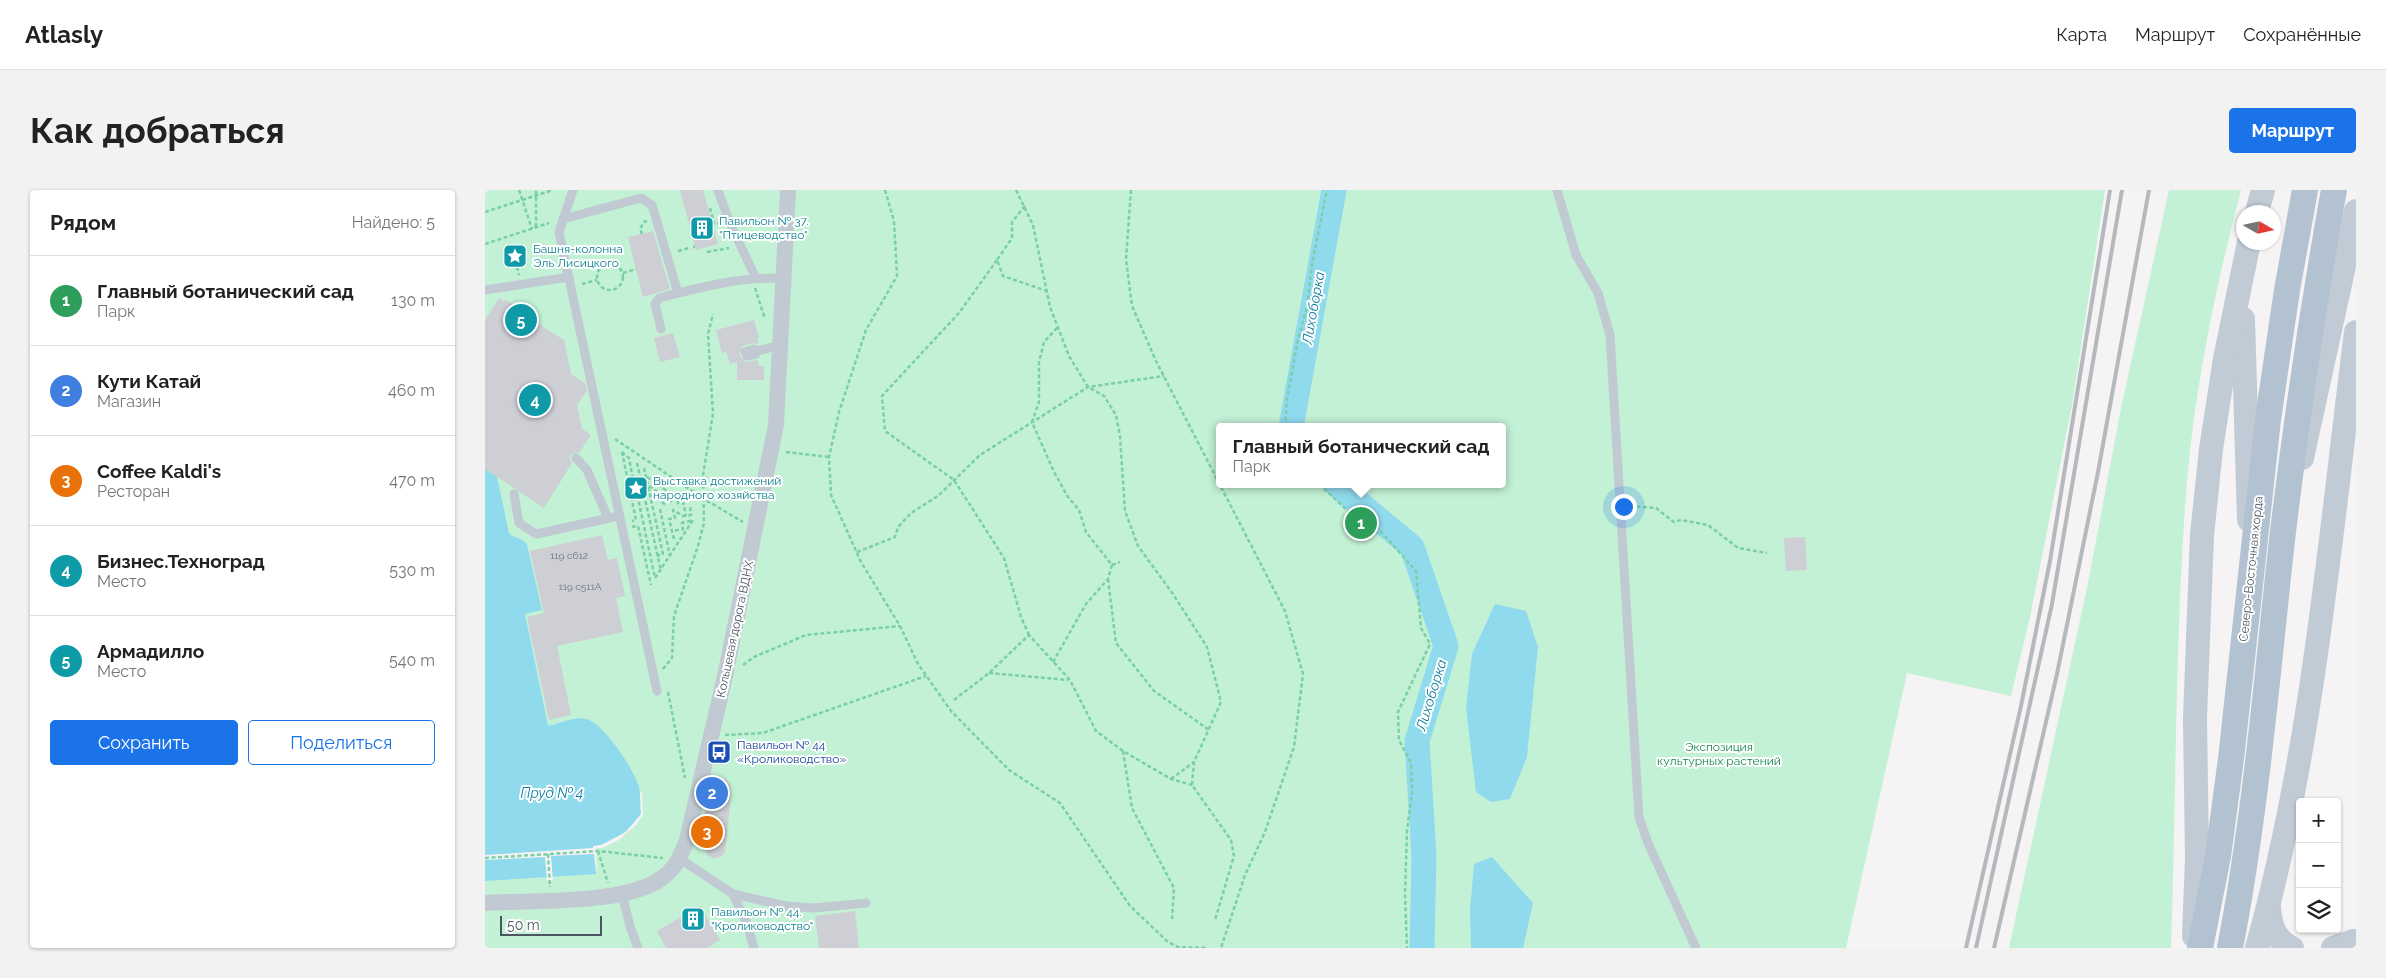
<!DOCTYPE html>
<html lang="ru">
<head>
<meta charset="utf-8">
<style>
  :root { --surface:#fff; --page:#f2f2f2; --text:#222; --muted:#767676; --line:#e0e0e0; --accent:#1a73e8 }
  body { margin:0; font-family:Raleway,sans-serif; background:var(--page); color:var(--text) }
  .controls { position:absolute; right:15px; bottom:15px; display:grid; overflow:hidden; border-radius:5px; box-shadow:0 1px 4px #0004 }
  .controls button { width:45px; height:45px; display:grid; place-items:center; padding:0; border:0; border-bottom:1px solid var(--line); background:var(--surface); color:var(--text); font:25px sans-serif }
  .compass { position:absolute; left:1751px; top:15px; width:45px; height:45px; border-radius:50%; background:var(--surface); box-shadow:0 1px 4px #0004; rotate:99deg }
  .scale { position:absolute; left:15px; bottom:12px; width:102px; box-sizing:border-box; padding-left:5px; border:2px solid #4a5661; border-top:0; font-size:14px; line-height:18px; white-space:nowrap; color:#4a5661; -webkit-text-stroke:4px #fff; paint-order:stroke }
  .you { position:absolute; left:1138px; top:316px; width:18px; height:18px; margin:-12px; border:4px solid #fff; border-radius:50%; background:#1a73e8; box-shadow:0 0 0 8px #1a73e833 }
  .badge { display:grid; place-items:center; width:32px; height:32px; border-radius:50%; background:var(--accent); color:#fff; font-size:16px; font-weight:700 }
  .pin { position:absolute; translate:-50% -50%; border:2px solid #fff; box-shadow:0 1px 5px #0006 }
  .popup { position:absolute; left:731px; top:233px; width:290px; height:65px; box-sizing:border-box; display:grid; place-content:center; border-radius:5px; background:var(--surface); filter:drop-shadow(0 1px 4px #0005); font-size:16px; white-space:nowrap; color:var(--muted) }
  .popup b { font-size:19px; color:var(--text) }
  .popup::after { content:''; position:absolute; left:50%; top:100%; margin-left:-10px; border:10px solid transparent; border-top-color:var(--surface) }
  .list { margin:0; padding:0; list-style:none }
  h2 { display:flex; justify-content:space-between; align-items:center; height:65px; margin:0; padding:0 20px; font-size:21px }
  h2 small { font-size:16px; font-weight:400; color:var(--muted) }
  .list li { display:grid; grid-template-columns:32px 1fr auto; gap:15px; align-items:center; box-sizing:border-box; height:90px; padding:0 20px; border-top:1px solid var(--line) }
  .list b { display:block; font-size:19px; white-space:nowrap }
  .list p { margin:0; font-size:16px; white-space:nowrap; color:var(--muted) }
  .list em { font-size:16px; font-style:normal; color:var(--muted) }
  .actions { display:flex; gap:10px; padding:15px 20px }
  .actions a { flex:1; padding:11px 0; border:1px solid var(--accent); border-radius:5px; text-align:center; font-size:18px; color:var(--accent) }
  .actions .main { background:var(--accent); color:#fff }
  .icon { flex:none; width:28px; height:28px; fill:none; stroke:currentColor; stroke-width:2; stroke-linecap:round; stroke-linejoin:round }
  .map { position:relative; flex:none; width:1871px; height:758px; overflow:hidden; border-radius:5px }
  header { display:flex; align-items:center; gap:30px; box-sizing:border-box; height:70px; padding:0 25px; background:var(--surface); border-bottom:1px solid var(--line) }
  header strong { font-size:24px }
  nav { display:flex; gap:28px; margin-inline-start:auto; font-size:18px }
  .intro { display:flex; align-items:center; justify-content:space-between; box-sizing:border-box; height:120px; padding:0 30px }
  h1 { margin:0; font-size:35px }
  .button { padding:12px 22px; border-radius:5px; background:var(--accent); color:#fff; font-size:18px; font-weight:700 }
  main { display:flex; gap:30px; padding:0 30px }
  aside { flex:1; background:var(--surface); border-radius:5px; box-shadow:0 1px 4px #0004 }
  .map>svg:first-child { display:block }
  .green { fill:#c3f1d5; fill-rule:evenodd }
  .water { fill:#90daee }
  .pier { fill:#f5f3f3 }
  .lines { fill:none; stroke-linecap:round; stroke-linejoin:round }
  .river { stroke:#90daee; stroke-width:25 }
  .building { fill:#cdcfd5 }
  .path { stroke:#7ad0a6; stroke-width:2.5; stroke-dasharray:4 2.5; stroke-linecap:butt }
  .service { stroke:#c1cad2; stroke-width:9 }
  .minor { stroke:#c1cad2; stroke-width:16 }
  .secondary { stroke:#c1cbd6; stroke-width:24 }
  .primary { stroke:#b3c2d1; stroke-width:26 }
  .rail { stroke:#b5b8bd; stroke-width:4 }
  .labels { text-anchor:middle; stroke-width:4; stroke-linejoin:round; paint-order:stroke }
  .number-label { font-size:10px; fill:#6b747e }
  .culture-label { font-size:12px; fill:#0d838f; stroke:#fff; text-anchor:start }
  .street-label { font-size:12px; fill:#4a5661; stroke:#fff }
  .transit-label { font-size:12px; fill:#164399; stroke:#fff; text-anchor:start }
  .park-label { font-size:12px; fill:#17864f; stroke:#fff }
  .water-label { font-size:14px; font-style:italic; fill:#0c7c9b; stroke:#fff }
</style>
</head>
<body>
<header>
<strong>Atlasly</strong>
<nav><a>Карта</a><a>Маршрут</a><a>Сохранённые</a></nav>
</header>
<div class="intro"><h1>Как добраться</h1><a class="button">Маршрут</a></div>
<main>
<aside>
<h2>Рядом<small>Найдено: 5</small></h2>
<ul class="list">
<li><span class="badge" style="background:#2e9e5b">1</span><div><b>Главный ботанический сад</b><p>Парк</p></div><em>130 m</em></li>
<li><span class="badge" style="background:#3f7fe0">2</span><div><b>Кути Катай</b><p>Магазин</p></div><em>460 m</em></li>
<li><span class="badge" style="background:#e8710a">3</span><div><b>Coffee Kaldi's</b><p>Ресторан</p></div><em>470 m</em></li>
<li><span class="badge" style="background:#0f9aa8">4</span><div><b>Бизнес.Техноград</b><p>Место</p></div><em>530 m</em></li>
<li><span class="badge" style="background:#0f9aa8">5</span><div><b>Армадилло</b><p>Место</p></div><em>540 m</em></li>
</ul>
<div class="actions"><a class="main">Сохранить</a><a>Поделиться</a></div>
</aside>
<div class="map">
<svg width="1871" height="758" viewBox="0 0 1871 758">
  <rect width="100%" height="100%" fill="#f5f3f3"/>
  <g class="green">
    <path d="M0,0H1620L1587,215L1545,427L1526,506L1422,483L1361,758H0ZM735,237H1017V294H735Z"/>
    <path d="M1684,0H1756C1729,103 1707,210 1700,317C1690,464 1691,611 1686,758H1524L1603,393L1636,218Z"/>
  </g>
  <g class="water">
    <path d="M0,279L12,287L24,343C29,349 38,347 42,355L57,420L40,424L63,536C74,534 90,526 101,529C118,532 150,581 154,597C156,606 155,616 156,624C144,640 129,655 108,656L111,684L0,691Z"/>
    <polygon points="1010,414 1041,421 1053,457 1042,567 1025,609 1006,612 991,602 981,518 987,464"/>
    <polygon points="1007,667 1048,713 1038,758 986,758 985,720 989,674"/>
  </g>
  <polygon class="pier" points="157,601 158,625 151,635 134,650 117,658 111,658 112,686 109,664 66,666 68,691 62,691 60,667 0,670 0,665 108,658 108,656 116,655 141,642 156,624 155,602"/>
  <g class="lines">
    <g class="river">
      <polyline points="806,237 849,0"/>
      <polyline points="851,294 927,357 961,456 932,551 939,666 937,758"/>
    </g>
  </g>
  <g class="building">
    <polygon points="195,0 218,0 233,54 211,60"/>
    <polygon points="168,41 185,99 158,107 143,47"/>
    <polygon points="14,108 19,111 20,110 32,117 30,119 79,150 86,184 100,193 102,201 92,215 97,239 106,245 94,263 86,264 85,269 87,273 59,318 0,279 0,130"/>
    <polygon points="269,130 274,148 272,149 273,154 267,153 258,156 254,164 261,172 273,170 273,176 279,176 279,190 252,190 252,172 245,174 241,162 237,163 231,140"/>
    <polygon points="188,143 195,167 175,172 169,148"/>
    <polygon points="117,345 123,370 132,368 140,406 131,408 138,442 72,456 86,525 64,530 42,427 59,423 45,361"/>
    <polygon points="1320,347 1322,380 1301,381 1299,348"/>
    <polygon points="232,587 242,590 245,596 246,605 240,662 237,666 229,669 223,665 219,658 220,617 226,590"/>
    <polygon points="215,716 235,750 222,758 181,758 172,741"/>
    <polygon points="370,721 374,758 334,758 330,726"/>
  </g>
  <g class="lines">
    <g class="path">
      <polyline points="34,0 47,39"/>
      <polyline points="400,0 409,31 412,86 381,140 354,222 344,267 346,305 376,372 415,436 433,474 466,521 524,580 575,613 645,716 683,752 693,757 721,758"/>
      <polyline points="531,0 548,35 565,117 584,166 603,197 619,206 631,225 635,246 640,321 653,356 688,404 722,457 736,512 709,572 707,595 746,650 749,666 730,730"/>
      <polyline points="646,0 641,69 647,116 671,171 800,421 818,484 809,557 780,642 760,685 736,758"/>
      <polyline points="540,16 527,32 527,48 512,70 518,86 562,101"/>
      <polyline points="225,18 229,34 235,33"/>
      <polyline points="0,22 68,0"/>
      <polyline points="51,37 51,0"/>
      <polyline points="157,44 155,39 159,32 162,31"/>
      <polyline points="0,54 64,33"/>
      <polyline points="208,57 210,57"/>
      <polyline points="193,61 204,58"/>
      <polyline points="222,62 244,58"/>
      <polyline points="512,70 474,123 397,206 400,241 469,290 519,368 536,427 544,445"/>
      <circle cx="125" cy="87" r="13"/>
      <polyline points="32,77 34,85"/>
      <polyline points="138,83 151,79"/>
      <polyline points="97,94 112,90"/>
      <polyline points="270,98 280,129"/>
      <polyline points="800,237 802,209 813,149 822,117 827,74 842,0"/>
      <polyline points="130,249 219,309 258,332"/>
      <polyline points="137,262 151,330 147,331"/>
      <polyline points="137,262 144,268 149,294"/>
      <polyline points="301,262 344,267"/>
      <polyline points="152,273 176,381"/>
      <polyline points="159,278 178,364 172,366"/>
      <polyline points="162,287 192,308 194,317"/>
      <polyline points="834,294 864,322 893,338 931,381 936,438 945,454 913,522 914,550 926,573 927,603 922,640 920,705 922,758"/>
      <polyline points="164,296 187,312"/>
      <polyline points="151,299 170,388"/>
      <polyline points="166,305 181,315"/>
      <polyline points="198,311 201,326"/>
      <polyline points="1145,316 1171,318 1189,332 1196,330 1223,335 1253,358 1282,363"/>
      <polyline points="175,319 185,366"/>
      <polyline points="147,337 153,336 166,395"/>
      <polyline points="189,349 184,329 190,328 188,320 198,326 206,325 205,315"/>
      <polyline points="372,362 410,347 413,337 426,323 453,306 495,265 603,197 679,186"/>
      <polyline points="627,375 635,372"/>
      <polyline points="170,388 208,330 197,333 198,339 187,341"/>
      <polyline points="623,389 631,453 669,501 724,540"/>
      <polyline points="568,472 601,414 623,389 627,375 601,342 594,320 583,307 569,282 547,232 554,212 554,172 559,152 573,137"/>
      <polyline points="258,475 269,467 321,445 415,436"/>
      <polyline points="178,479 187,468 189,426 213,356 219,333 218,285 228,224 223,144 228,124"/>
      <polyline points="504,483 583,490"/>
      <polyline points="183,502 200,588"/>
      <polyline points="469,510 504,483 544,445 585,490 611,541 638,561 686,589 707,595"/>
      <polyline points="240,545 278,543 441,486"/>
      <polyline points="638,561 647,618 689,698 687,729"/>
      <polyline points="686,589 709,572"/>
      <polyline points="113,661 123,693"/>
      <polyline points="63,664 65,697"/>
      <polyline points="0,668 113,661 178,668"/>
    </g>
    <g class="service">
      <polyline points="88,0 74,42 172,501"/>
      <polyline points="233,0 245,34 271,88"/>
      <polyline points="1072,0 1091,65 1113,103 1125,145 1154,627 1163,653 1211,758"/>
      <polyline points="78,29 156,8 167,15 193,103"/>
      <polyline points="0,100 84,87"/>
      <path d="M176,139L170,114L174,108C216,97 255,87 299,88"/>
      <polyline points="272,161 296,155"/>
      <polyline points="260,162 269,159 272,161 271,164 262,166"/>
      <polyline points="91,268 102,280 123,328"/>
      <polyline points="29,304 34,333 51,344 134,326"/>
      <polyline points="195,669 248,704 262,734 269,758"/>
      <polyline points="137,704 145,736 153,758"/>
      <polyline points="248,704 301,716 329,718 381,713"/>
    </g>
    <path class="minor" d="M0,713C46,710 141,715 177,688C191,678 196,665 202,650L240,486L291,235L303,0"/>
    <g class="secondary">
      <polyline points="1772,22 1778,0"/>
      <polyline points="1758,129 1764,330"/>
      <polyline points="1817,268 1871,21"/>
      <path d="M1784,717C1785,735 1790,750 1807,758"/>
      <polyline points="1709,746 1712,668 1710,528 1717,345 1726,259 1740,169 1764,52"/>
      <path d="M1772,758C1828,557 1845,348 1871,142"/>
      <polyline points="1848,758 1868,751"/>
    </g>
    <g class="primary">
      <polyline points="1715,758 1733,666 1746,569 1783,229 1802,100 1820,0"/>
      <path d="M1745,758C1771,623 1782,486 1797,350C1811,232 1828,116 1849,0"/>
    </g>
    <g class="rail">
      <polyline points="1481,758 1536,516 1565,371 1625,0"/>
      <polyline points="1491,758 1567,414 1637,0"/>
      <polyline points="1509,758 1572,484 1613,282 1664,0"/>
    </g>
  </g>
  <defs>
    <g id="building-square" transform="scale(1.25)"><rect x="-9" y="-9" width="18" height="18" rx="4" fill="#0f9aa8" stroke="#fff"/><path d="M-4-6H4V6H1V3H-1V6H-4ZM-2.5-4.3h1.7v1.8h-1.7ZM.8-4.3h1.7v1.8H.8ZM-2.5-1h1.7V.8h-1.7ZM.8-1h1.7V.8H.8Z" fill="#fff"/></g>
    <g id="sight-square" transform="scale(1.25)"><rect x="-9" y="-9" width="18" height="18" rx="4" fill="#0f9aa8" stroke="#fff"/><path d="M0-6L1.8-2.2L6-1.7L2.9 1.2L3.7 5.4L0 3.3L-3.7 5.4L-2.9 1.2L-6-1.7L-1.8-2.2Z" fill="#fff"/></g>
    <g id="bus-square" transform="scale(1.25)"><rect x="-9" y="-9" width="18" height="18" rx="4" fill="#1a4fb4" stroke="#fff"/><path d="M-5-6H5V4H4V6H2V4H-2V6H-4V4H-5ZM-3.5-4V0h7V-4ZM-3.5 1.2v1.5H-2V1.2ZM2 1.2v1.5H3.5V1.2Z" fill="#fff"/></g>
  </defs>
  <g fill-rule="evenodd">
    <use href="#building-square" x="217" y="38"/>
    <use href="#sight-square" x="30" y="66"/>
    <use href="#sight-square" x="151" y="298"/>
    <use href="#bus-square" x="234" y="562"/>
    <use href="#building-square" x="208" y="729"/>
  </g>
  <g class="labels">
    <g class="number-label">
      <text x="84" y="369">119 с612</text>
      <text x="95" y="400">119 с511А</text>
    </g>
    <g class="culture-label">
      <text x="234" y="35">Павильон № 37.<tspan x="234" dy="14">"Птицеводство"</tspan></text>
      <text x="48" y="63">Башня-колонна<tspan x="48" dy="14">Эль Лисицкого</tspan></text>
      <text x="168" y="295">Выставка достижений<tspan x="168" dy="14">народного хозяйства</tspan></text>
      <text x="226" y="726">Павильон № 44.<tspan x="226" dy="14">"Кролиководство"</tspan></text>
    </g>
    <g class="street-label">
      <text transform="translate(1766 379) rotate(-84)" y="4">Северо-Восточная хорда</text>
      <text transform="translate(250 439) rotate(-78)" y="4">Кольцевая дорога ВДНХ</text>
    </g>
    <g class="transit-label">
      <text x="252" y="559">Павильон № 44<tspan x="252" dy="14">«Кролиководство»</tspan></text>
    </g>
    <g class="park-label">
      <text x="1234" y="561">Экспозиция<tspan x="1234" dy="14">культурных растений</tspan></text>
    </g>
    <g class="water-label">
      <text transform="translate(828 118) rotate(-80)" y="5">Лихоборка</text>
      <text transform="translate(946 505) rotate(-73)" y="5">Лихоборка</text>
      <text x="67" y="608">Пруд № 4</text>
    </g>
  </g>
</svg>
<div class="controls">
<button>+</button>
<button>−</button>
<button><svg class="icon" aria-label="layers" viewBox="0 0 24 24"><path d="M12 4l9 5-9 5-9-5zM3 14l9 5 9-5"/></svg></button>
</div>
<svg class="compass" viewBox="-18 -18 36 36"><path d="M0-13l5 13h-10z" fill="#e53935"/><path d="M0 13l5-13h-10z" fill="#767676"/></svg>
<div class="scale">50 m</div>
<div class="you"></div>
<div class="pin badge" style="left:876px;top:333px;background:#2e9e5b">1</div>
<div class="popup"><b>Главный ботанический сад</b>Парк</div>
<div class="pin badge" style="left:227px;top:603px;background:#3f7fe0">2</div>
<div class="pin badge" style="left:222px;top:642px;background:#e8710a">3</div>
<div class="pin badge" style="left:50px;top:210px;background:#0f9aa8">4</div>
<div class="pin badge" style="left:36px;top:130px;background:#0f9aa8">5</div>
</div>
</main>
</body>
</html>
